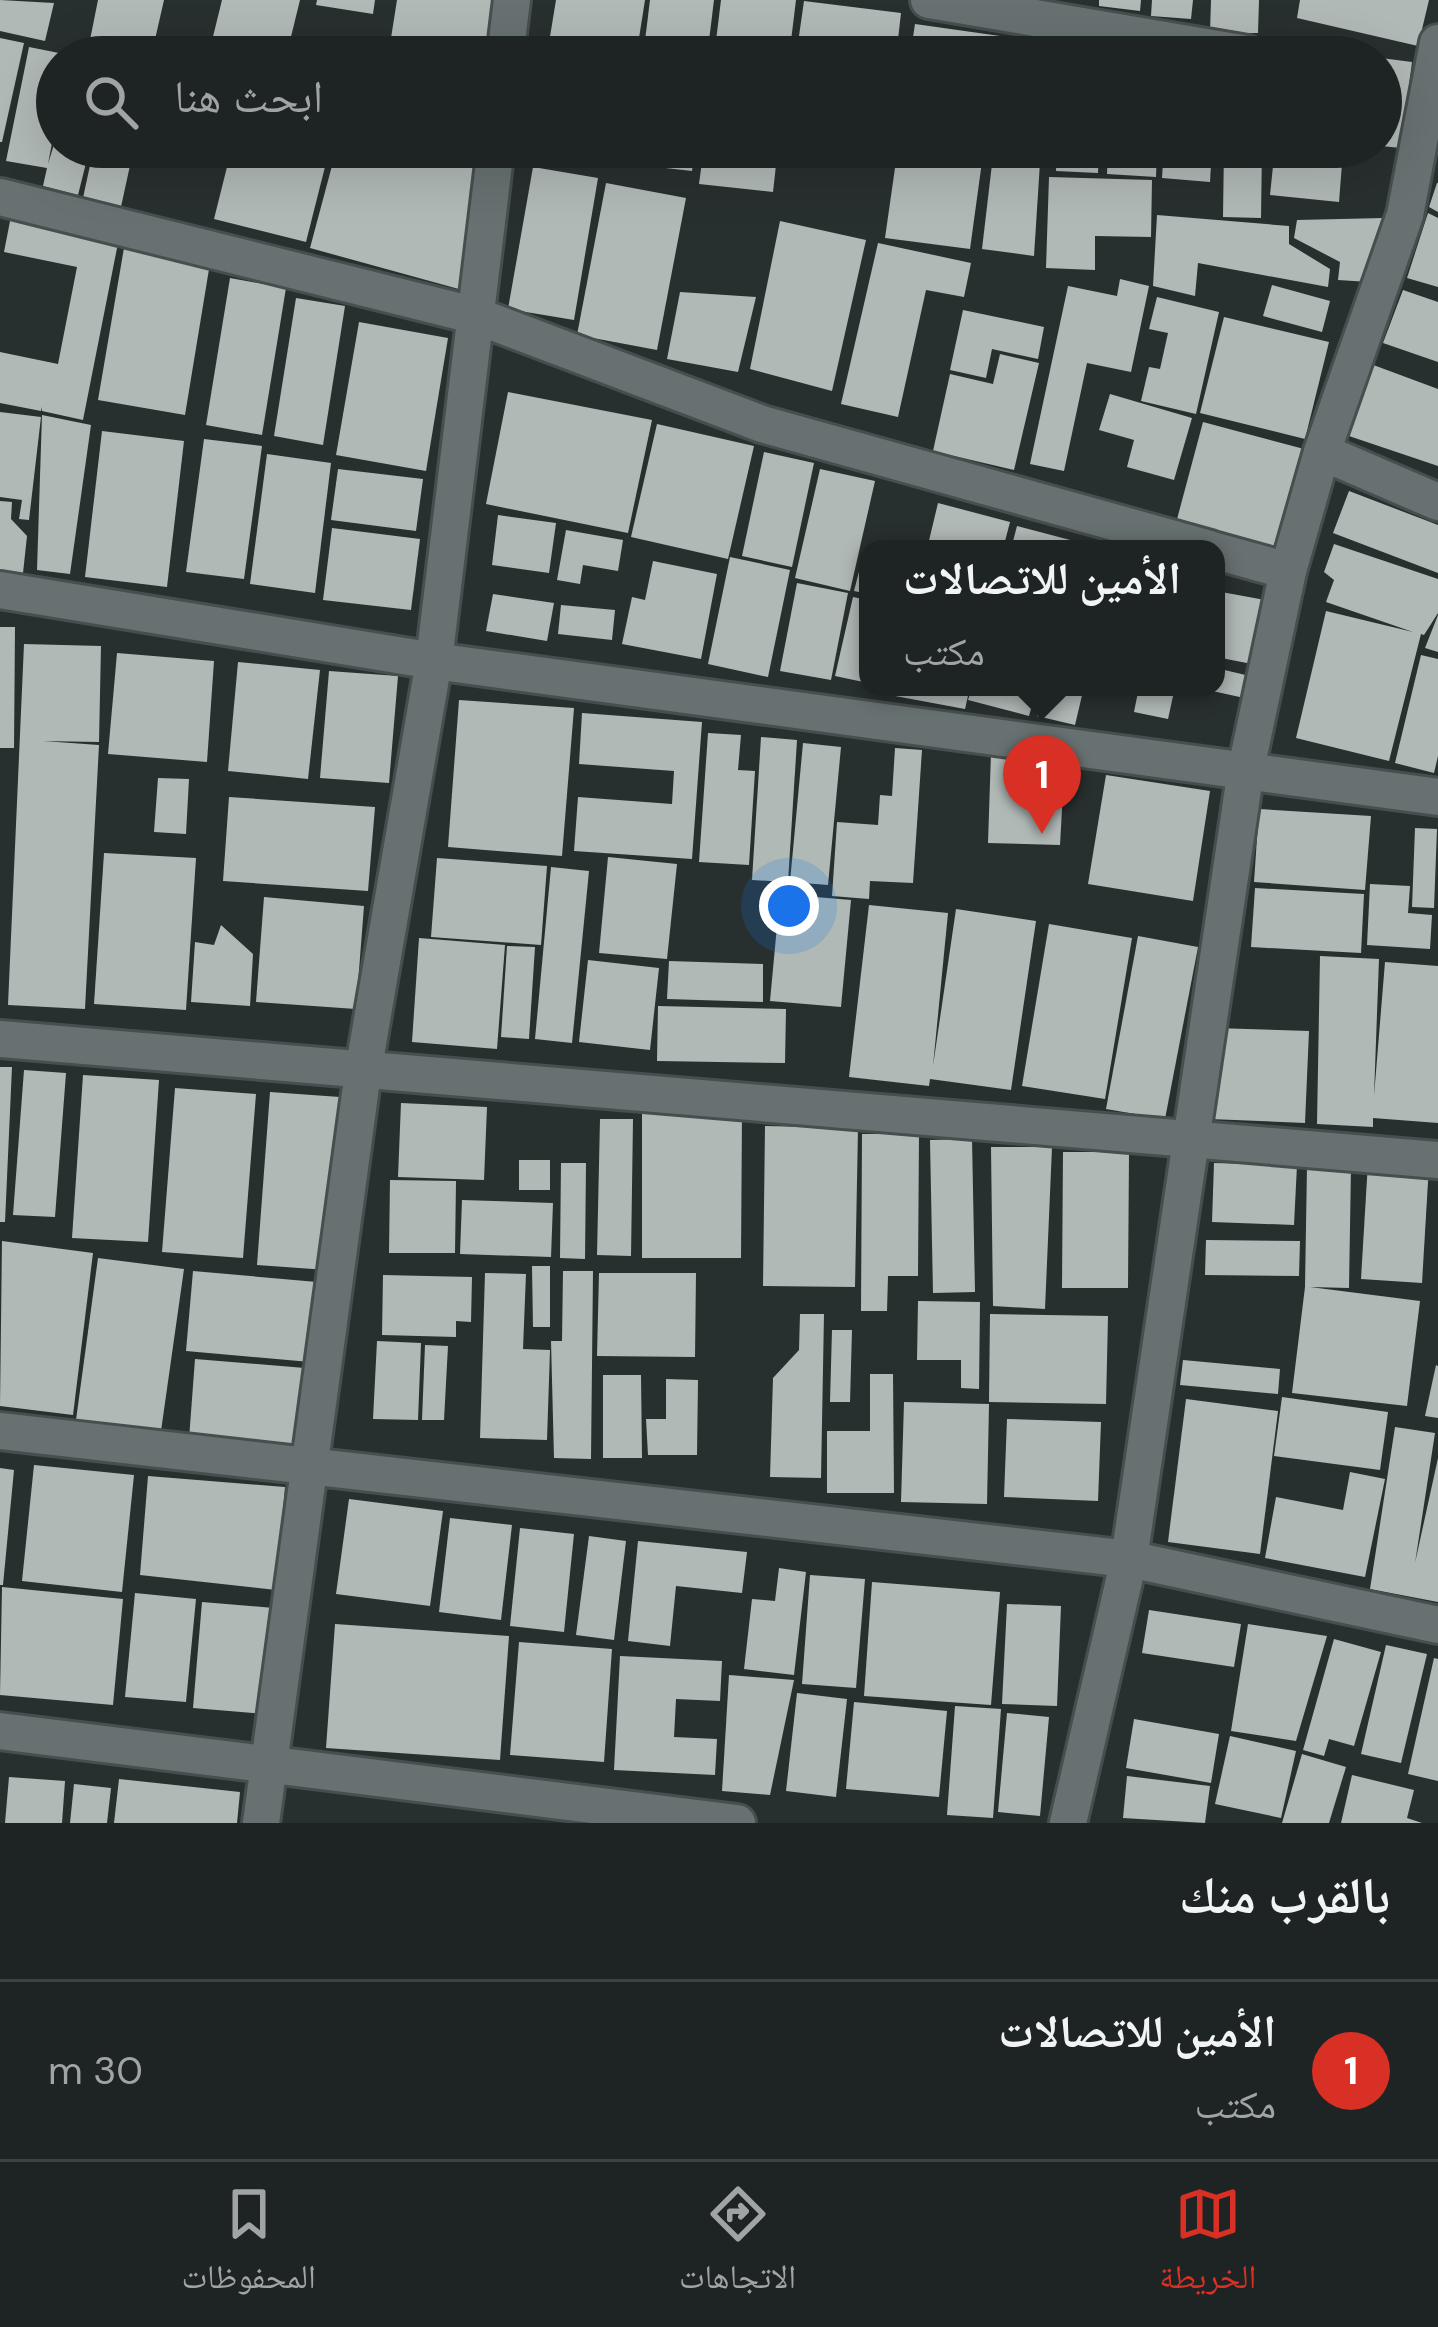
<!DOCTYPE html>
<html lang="ar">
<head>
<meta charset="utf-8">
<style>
  :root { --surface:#1e2423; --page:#262c2b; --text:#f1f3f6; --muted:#a1a4a6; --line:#3c4141; --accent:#d93025 }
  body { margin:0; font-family:"DM Sans","Noto Naskh Arabic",sans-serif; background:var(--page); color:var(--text); direction:rtl }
  .you { position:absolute; left:789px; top:906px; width:42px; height:42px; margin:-30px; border:9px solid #fff; border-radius:50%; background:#1a73e8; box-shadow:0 0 0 18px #1a73e833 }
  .badge { display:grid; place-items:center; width:78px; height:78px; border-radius:50%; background:var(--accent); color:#fff; font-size:39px; font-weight:700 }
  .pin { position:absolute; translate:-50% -99px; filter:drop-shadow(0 3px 6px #0008) }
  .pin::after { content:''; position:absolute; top:63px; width:42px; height:36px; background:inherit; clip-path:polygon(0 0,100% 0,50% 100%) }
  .popup { position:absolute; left:859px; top:540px; width:366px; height:156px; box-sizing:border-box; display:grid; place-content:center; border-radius:24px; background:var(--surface); filter:drop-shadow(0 3px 9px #0005); font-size:39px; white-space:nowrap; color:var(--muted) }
  .popup b { font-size:45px; color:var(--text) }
  .popup::after { content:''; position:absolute; left:50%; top:100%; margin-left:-24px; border:24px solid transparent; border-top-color:var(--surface) }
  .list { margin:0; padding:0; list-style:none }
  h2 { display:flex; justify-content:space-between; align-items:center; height:156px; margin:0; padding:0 48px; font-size:51px }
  h2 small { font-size:39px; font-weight:400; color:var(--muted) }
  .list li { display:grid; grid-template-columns:78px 1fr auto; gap:36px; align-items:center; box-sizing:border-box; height:180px; padding:0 48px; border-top:3px solid var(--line) }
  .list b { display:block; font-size:45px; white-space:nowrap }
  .list p { margin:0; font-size:39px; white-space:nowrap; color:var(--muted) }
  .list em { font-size:39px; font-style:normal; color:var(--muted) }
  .icon { flex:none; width:66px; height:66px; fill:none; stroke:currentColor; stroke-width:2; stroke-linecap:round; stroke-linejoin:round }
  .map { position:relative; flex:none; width:1438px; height:1823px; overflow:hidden; direction:ltr }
  .search { position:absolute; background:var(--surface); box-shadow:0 12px 48px #0002; left:36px; right:36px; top:36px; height:132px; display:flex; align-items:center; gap:30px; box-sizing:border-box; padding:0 42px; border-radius:66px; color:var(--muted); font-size:45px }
  .sheet { height:336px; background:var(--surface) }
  nav { display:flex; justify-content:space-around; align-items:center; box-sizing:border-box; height:168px; border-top:3px solid var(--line); background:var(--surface); font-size:33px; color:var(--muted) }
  nav a { display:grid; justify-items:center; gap:6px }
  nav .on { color:var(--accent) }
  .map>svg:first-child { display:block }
  .building { fill:#b0b9b6 }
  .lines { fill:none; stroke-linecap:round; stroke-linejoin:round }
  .minor-casing { stroke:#474e4e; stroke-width:42 }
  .minor { stroke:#687171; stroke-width:36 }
</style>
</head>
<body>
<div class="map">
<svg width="1438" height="1823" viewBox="0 0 1438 1823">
  <rect width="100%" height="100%" fill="#28302f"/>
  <g class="building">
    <polygon points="0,0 54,3 45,41 0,31"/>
    <polygon points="98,0 164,0 151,57 89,45"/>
    <polygon points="222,0 300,0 286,57 208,57"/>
    <polygon points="317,0 375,0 373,14 316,5"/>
    <polygon points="397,0 495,0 486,57 388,57"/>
    <polygon points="556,0 645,0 636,57 547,55"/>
    <polygon points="650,0 714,0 707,57 643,57"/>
    <polygon points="721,0 796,0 789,57 714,57"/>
    <polygon points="1099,0 1141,0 1140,11 1099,6"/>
    <polygon points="1152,0 1193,0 1191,19 1151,16"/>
    <polygon points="1211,0 1259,0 1258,33 1210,33"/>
    <polygon points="1300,0 1429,0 1418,46 1297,18"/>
    <polygon points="804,1 901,13 896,57 796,57"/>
    <polygon points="915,24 1000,36 997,57 910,57"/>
    <polygon points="1007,36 1049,39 1048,57 1004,57"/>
    <polygon points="0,38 24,43 2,142 0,142"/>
    <polygon points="1280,45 1352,54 1352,57 1278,57"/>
    <polygon points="29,47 69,55 57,57 57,117 48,164 56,138 57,147 90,147 78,195 43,186 47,168 6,161"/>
    <polygon points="1062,52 1092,53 1092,57 1062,57"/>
    <polygon points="1381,58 1412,62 1401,148 1381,146"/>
    <polygon points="94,147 134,147 119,216 81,207"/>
    <polygon points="232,147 330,147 306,242 214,219"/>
    <polygon points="337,147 476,147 466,291 310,248"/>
    <polygon points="582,147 621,147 619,156"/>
    <polygon points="632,147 695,147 692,171 630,164"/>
    <polygon points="704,147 778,147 773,192 699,184"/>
    <polygon points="898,147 984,147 970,249 885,238"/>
    <polygon points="994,147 1041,147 1034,256 982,249"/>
    <polygon points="1057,147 1099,147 1098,173 1056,171"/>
    <polygon points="1108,147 1157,147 1156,177 1107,174"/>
    <polygon points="1164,147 1212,147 1210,182 1162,178"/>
    <polygon points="1224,147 1262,147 1261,218 1223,217"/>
    <polygon points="1275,147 1343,151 1339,202 1270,195"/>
    <polygon points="533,167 598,178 574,320 508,309"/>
    <polygon points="1049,177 1152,180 1151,237 1095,236 1095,270 1046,268"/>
    <polygon points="606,183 686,198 657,350 577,335"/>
    <polygon points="1437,183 1438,183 1438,212 1429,207"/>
    <polygon points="1428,213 1438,218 1438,287 1407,278"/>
    <polygon points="1157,215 1289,226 1289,244 1330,269 1328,287 1198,263 1195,296 1153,286"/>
    <polygon points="11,216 119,238 83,420 42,411 42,407 41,411 0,403 0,352 58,364 77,267 4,252"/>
    <polygon points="1384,218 1369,282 1338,280 1340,262 1294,238 1297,220"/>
    <polygon points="780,221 866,240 832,391 750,369"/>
    <polygon points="125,242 211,257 185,415 98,400"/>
    <polygon points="878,243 971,263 964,297 926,290 898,417 841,404"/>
    <polygon points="230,278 286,288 262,435 206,425"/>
    <polygon points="1120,279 1149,286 1131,372 1087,363 1064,471 1030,464 1068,286 1117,296"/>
    <polygon points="1272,285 1330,301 1322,332 1263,316"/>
    <polygon points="1403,290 1438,302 1438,362 1383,343"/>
    <polygon points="680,292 756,297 738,372 667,359"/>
    <polygon points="1157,297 1219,312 1196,414 1141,401 1149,367 1160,369 1168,333 1149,329"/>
    <polygon points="296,298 345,306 323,445 274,436"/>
    <polygon points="963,310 1044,327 1038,359 992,349 986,378 950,370"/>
    <polygon points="1224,317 1329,342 1305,439 1200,413"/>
    <polygon points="359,322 448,338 426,471 336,455"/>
    <polygon points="1000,354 1039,363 1014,470 933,451 950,374 993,384"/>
    <polygon points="1368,363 1438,389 1438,466 1343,434"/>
    <polygon points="508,392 652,420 628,533 486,504"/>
    <polygon points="1110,394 1192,418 1174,480 1127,467 1134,440 1099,430"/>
    <polygon points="0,412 41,417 29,520 19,519 22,500 0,497"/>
    <polygon points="42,415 91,425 70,574 37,570"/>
    <polygon points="1203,422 1304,449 1276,549 1176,523"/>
    <polygon points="657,424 754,446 728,559 631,537"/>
    <polygon points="102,431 184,441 167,587 85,577"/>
    <polygon points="204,439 262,446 244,579 186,572"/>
    <polygon points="764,452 814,463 792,567 742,556"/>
    <polygon points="267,454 331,463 315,593 250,584"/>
    <polygon points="338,469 423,479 416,531 331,520"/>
    <polygon points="820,469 875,481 850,591 795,578"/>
    <polygon points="1349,491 1438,525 1438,573 1333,533"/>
    <polygon points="0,501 12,502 11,519 27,536 23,573 0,570"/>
    <polygon points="938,503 1010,522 1003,549 927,549"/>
    <polygon points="498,515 556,523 549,573 492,565"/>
    <polygon points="1017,526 1074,541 1072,549 1011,549"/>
    <polygon points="332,528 420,539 411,610 323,600"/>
    <polygon points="566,530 623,540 618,571 583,565 580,584 557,580"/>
    <polygon points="1334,544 1438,579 1438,613 1424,635 1421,634 1389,761 1296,738 1326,611 1413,632 1326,602 1334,580 1324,572"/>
    <polygon points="730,557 790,570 768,677 708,664"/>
    <polygon points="653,561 717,574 701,659 622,644 632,597 645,600"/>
    <polygon points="861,564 868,566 868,594 854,591"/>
    <polygon points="797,583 848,593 831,680 780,671"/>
    <polygon points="1216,591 1265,600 1252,664 1216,657"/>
    <polygon points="493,594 554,603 547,641 486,631"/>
    <polygon points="853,597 868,600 868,683 835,676"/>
    <polygon points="561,605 615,610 612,640 558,634"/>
    <polygon points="1438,615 1438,652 1425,648"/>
    <polygon points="0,627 15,627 14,748 0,748"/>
    <polygon points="24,644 101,646 99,742 43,741 99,745 85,1009 8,1005"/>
    <polygon points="117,653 214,661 207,762 108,754"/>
    <polygon points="1421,655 1438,659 1438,756 1434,773 1395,763"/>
    <polygon points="238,662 320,670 308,779 228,771"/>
    <polygon points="1216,668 1254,677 1249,699 1203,689 1216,687"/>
    <polygon points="329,671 398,676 389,783 320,778"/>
    <polygon points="897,687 970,687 965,709 895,696"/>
    <polygon points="972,687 1037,687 1029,716 968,700"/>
    <polygon points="1044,687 1084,687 1075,725 1037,716"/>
    <polygon points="1139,687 1175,687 1168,719 1134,712"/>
    <polygon points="459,700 574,708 562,856 448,847"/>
    <polygon points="582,713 702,722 692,859 574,851 578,797 672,804 674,771 579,764"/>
    <polygon points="708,733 741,735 738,770 755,771 749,865 699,862"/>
    <polygon points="761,737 797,740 788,882 752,880"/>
    <polygon points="803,743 841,747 828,885 790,882"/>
    <polygon points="895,748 922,750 913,883 870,881 869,899 832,896 837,822 878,825 880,795 892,796"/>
    <polygon points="991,753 1020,754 1019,771 1064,773 1060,845 988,843"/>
    <polygon points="1106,775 1210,791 1193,901 1088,884"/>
    <polygon points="158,778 189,779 186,834 154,832"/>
    <polygon points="229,797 375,807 368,891 223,881"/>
    <polygon points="1259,809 1371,816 1365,890 1254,882"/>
    <polygon points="1415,828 1437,829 1434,908 1412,907"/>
    <polygon points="104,853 196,858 186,1010 94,1004"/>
    <polygon points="608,857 677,864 667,959 599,953"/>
    <polygon points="437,858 547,866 541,945 431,937"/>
    <polygon points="551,867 589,871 572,1043 535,1039"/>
    <polygon points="1370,884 1410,886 1408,913 1432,915 1430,949 1367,945"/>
    <polygon points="1255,888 1364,894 1361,953 1251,947"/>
    <polygon points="780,894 851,900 841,1007 770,1001"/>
    <polygon points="264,897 364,906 356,1009 256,1002"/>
    <polygon points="869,905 948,913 933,1066 956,909 1036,921 1011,1090 930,1079 929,1086 849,1077"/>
    <polygon points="1049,924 1132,938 1105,1099 1022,1086"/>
    <polygon points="221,925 253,954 250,1006 191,1002 195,942 214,945"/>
    <polygon points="1138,936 1198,947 1165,1119 1106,1109"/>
    <polygon points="419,938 505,945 497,1049 412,1042"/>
    <polygon points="507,946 535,947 529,1039 501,1037"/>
    <polygon points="1320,956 1379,959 1374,1096 1385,962 1438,966 1438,1123 1373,1118 1373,1127 1317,1124"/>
    <polygon points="588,960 659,968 650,1050 579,1042"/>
    <polygon points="669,961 763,964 763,1002 667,999"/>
    <polygon points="658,1006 786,1009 785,1063 657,1061"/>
    <polygon points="1214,1028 1309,1031 1305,1123 1210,1119"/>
    <polygon points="0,1067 12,1067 5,1222 0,1222"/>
    <polygon points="24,1070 66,1073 55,1217 13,1215"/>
    <polygon points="83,1075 159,1080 148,1242 72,1238"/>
    <polygon points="175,1088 256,1094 243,1258 162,1252"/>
    <polygon points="270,1092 340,1097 327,1270 257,1265"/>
    <polygon points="401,1103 487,1107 484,1180 398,1177"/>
    <polygon points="642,1111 742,1111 741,1258 642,1258"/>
    <polygon points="600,1119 633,1119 631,1256 597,1255"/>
    <polygon points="765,1126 858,1128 855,1287 763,1286"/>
    <polygon points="862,1134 919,1134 918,1276 888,1276 887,1311 861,1311"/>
    <polygon points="972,1139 975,1292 933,1293 930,1140"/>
    <polygon points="991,1147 1052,1147 1045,1309 993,1306"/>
    <polygon points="1063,1152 1129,1152 1128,1288 1062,1288"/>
    <rect x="519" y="1160" width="31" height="30"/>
    <polygon points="1368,1162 1429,1165 1422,1283 1361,1279"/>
    <polygon points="561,1163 586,1163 585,1259 560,1258"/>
    <polygon points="1214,1163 1297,1165 1294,1225 1212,1222"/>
    <polygon points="1307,1166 1351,1167 1349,1288 1310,1287 1420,1301 1407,1406 1292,1393 1305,1287"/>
    <polygon points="390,1180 456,1181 455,1253 389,1253"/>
    <polygon points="462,1200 553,1203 551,1257 460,1254"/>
    <polygon points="1206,1240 1300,1241 1299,1276 1205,1275"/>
    <polygon points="2,1241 93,1253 73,1415 0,1406"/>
    <polygon points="98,1258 184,1269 161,1431 76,1420"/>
    <polygon points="532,1266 550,1266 550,1327 533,1327"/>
    <polygon points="193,1271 317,1282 310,1362 186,1351"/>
    <polygon points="563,1271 593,1271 591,1459 554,1458 551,1341 562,1341"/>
    <polygon points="485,1273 526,1274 523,1349 550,1350 547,1440 480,1438"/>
    <polygon points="599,1273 696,1273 695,1357 597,1356"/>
    <polygon points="383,1275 472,1277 471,1322 456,1321 456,1337 382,1335"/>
    <polygon points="918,1301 980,1302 979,1389 961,1388 961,1360 917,1360"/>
    <polygon points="800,1314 824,1314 821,1478 770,1477 773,1378 799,1350"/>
    <polygon points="990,1314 1108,1316 1106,1404 989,1402"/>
    <polygon points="832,1330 852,1330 850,1402 830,1402"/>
    <polygon points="377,1341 421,1343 418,1420 373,1419"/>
    <polygon points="425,1345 448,1346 444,1420 422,1420"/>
    <polygon points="195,1359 305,1368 299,1446 189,1439"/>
    <polygon points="1183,1360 1280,1369 1278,1394 1180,1385"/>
    <polygon points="1436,1365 1438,1366 1438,1418 1425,1416"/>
    <polygon points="870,1374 893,1374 894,1493 827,1493 827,1431 870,1431"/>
    <polygon points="603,1375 641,1375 642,1458 603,1458"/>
    <polygon points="666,1379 698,1380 697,1455 648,1455 646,1419 666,1419"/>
    <polygon points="1282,1397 1388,1412 1380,1470 1274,1456"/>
    <polygon points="1186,1399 1278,1411 1260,1554 1168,1542"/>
    <polygon points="904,1402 989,1404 987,1504 901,1502"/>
    <polygon points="1007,1419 1101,1422 1098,1501 1004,1497"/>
    <polygon points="1395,1427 1435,1433 1415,1563 1438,1458 1438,1602 1370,1589"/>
    <polygon points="34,1465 134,1475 122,1592 22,1581"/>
    <polygon points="0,1468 14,1470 3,1585 0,1585"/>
    <polygon points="1350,1472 1385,1479 1365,1577 1265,1558 1276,1497 1343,1510"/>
    <polygon points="148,1476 285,1487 276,1590 140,1575"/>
    <polygon points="349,1499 443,1511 430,1606 336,1594"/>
    <polygon points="450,1518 512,1525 501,1620 439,1612"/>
    <polygon points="520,1528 574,1534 564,1632 510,1626"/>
    <polygon points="589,1536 626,1541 614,1640 576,1635"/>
    <polygon points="638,1541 747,1552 742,1593 676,1586 670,1646 628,1641"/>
    <polygon points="779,1568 806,1572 794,1675 744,1669 752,1599 775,1601"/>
    <polygon points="810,1575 865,1579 856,1688 802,1684"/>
    <polygon points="872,1582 1000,1592 991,1705 864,1696"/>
    <polygon points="2,1587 123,1599 113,1705 0,1695"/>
    <polygon points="135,1593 196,1599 186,1702 125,1697"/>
    <polygon points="202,1602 274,1608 265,1714 193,1708"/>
    <polygon points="1007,1604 1061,1606 1057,1706 1002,1704"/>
    <polygon points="1149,1610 1241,1624 1234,1667 1142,1653"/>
    <polygon points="335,1624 509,1636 500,1760 326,1748"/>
    <polygon points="1248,1624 1327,1636 1296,1741 1231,1731"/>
    <polygon points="1334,1639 1381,1652 1354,1746 1329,1739 1324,1756 1303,1750"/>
    <polygon points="519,1642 612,1649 604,1762 510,1755"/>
    <polygon points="1386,1645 1427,1654 1401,1763 1361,1754"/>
    <polygon points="620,1656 722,1661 720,1701 676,1699 674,1737 717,1739 715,1775 614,1770"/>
    <polygon points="1434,1658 1438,1659 1438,1781 1408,1774"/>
    <polygon points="729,1675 794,1680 770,1795 722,1791"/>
    <polygon points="797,1693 847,1699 836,1797 786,1791"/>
    <polygon points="854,1702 947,1711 939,1797 846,1789"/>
    <polygon points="955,1706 1001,1709 993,1818 947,1815"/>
    <polygon points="1007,1713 1049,1717 1040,1816 998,1812"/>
    <polygon points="1134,1719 1219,1734 1211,1783 1126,1768"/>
    <polygon points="1230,1736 1296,1751 1281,1818 1215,1804"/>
    <polygon points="1302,1754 1346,1767 1329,1823 1282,1823"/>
    <polygon points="1352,1775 1414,1790 1407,1818 1422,1823 1341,1823"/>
    <polygon points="1127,1776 1210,1786 1205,1823 1123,1818"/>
    <polygon points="9,1777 65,1781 62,1823 5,1823"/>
    <polygon points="119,1779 240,1792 237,1823 114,1823"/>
    <polygon points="74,1784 111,1788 107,1823 70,1823"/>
  </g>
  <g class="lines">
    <g class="minor-casing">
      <g id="minor">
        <polyline points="929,0 1247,54"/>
        <polyline points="505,57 512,0"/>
        <polyline points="0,197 477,316 762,424 1210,549"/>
        <polyline points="1322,452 1438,502"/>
        <polyline points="1216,551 1288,571"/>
        <polyline points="0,590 434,661 1438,797"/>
        <polyline points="0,1039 1438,1160"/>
        <polyline points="0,1431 1129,1559 1438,1625"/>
        <polyline points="0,1731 737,1823"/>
        <polyline points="261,1823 363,1072 434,661 496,147"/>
        <polyline points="1068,1823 1129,1559 1246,769 1288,571 1322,452 1405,215 1438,43"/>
      </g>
    </g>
    <use href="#minor" class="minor"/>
  </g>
</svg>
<div class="you"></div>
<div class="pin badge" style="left:1042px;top:834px">1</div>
<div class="popup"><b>الأمين للاتصالات</b>مكتب</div>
<div class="search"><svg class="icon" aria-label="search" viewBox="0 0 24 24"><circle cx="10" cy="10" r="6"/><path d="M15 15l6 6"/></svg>ابحث هنا</div>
</div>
<section class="sheet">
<h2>بالقرب منك<small></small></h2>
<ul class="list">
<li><span class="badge">1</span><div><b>الأمين للاتصالات</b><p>مكتب</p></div><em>30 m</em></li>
</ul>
</section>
<nav>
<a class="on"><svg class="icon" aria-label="map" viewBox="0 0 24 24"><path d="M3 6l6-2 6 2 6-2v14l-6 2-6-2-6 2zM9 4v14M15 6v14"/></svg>الخريطة</a>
<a><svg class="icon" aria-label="directions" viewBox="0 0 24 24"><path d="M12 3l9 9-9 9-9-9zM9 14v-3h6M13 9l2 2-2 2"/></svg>الاتجاهات</a>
<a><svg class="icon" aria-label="saved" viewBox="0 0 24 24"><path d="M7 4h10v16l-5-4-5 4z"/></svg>المحفوظات</a>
</nav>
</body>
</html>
